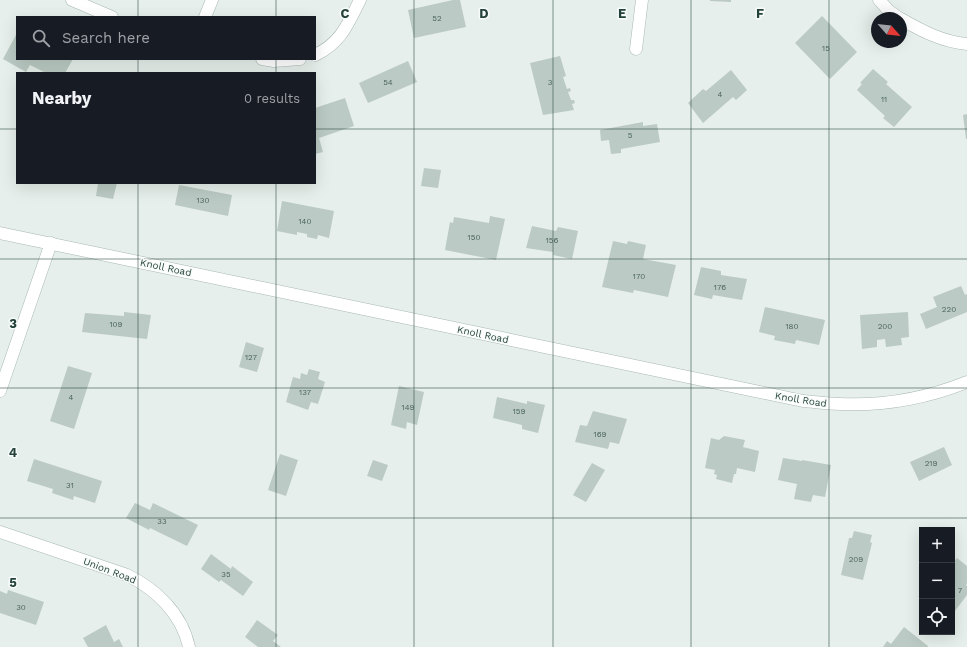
<!DOCTYPE html>
<html lang="en">
<head>
<meta charset="utf-8">
<style>
  :root { --surface:#171b24; --page:#242831; --text:#f1f3f6; --muted:#9ea1a6; --line:#363941 }
  body { margin:0; font-family:"Work Sans",sans-serif; background:var(--page); color:var(--text) }
  .controls { position:absolute; right:12px; bottom:12px; display:grid; overflow:hidden; border-radius:0px; box-shadow:0 4px 16px #0002 }
  .controls button { width:36px; height:36px; display:grid; place-items:center; padding:0; border:0; border-bottom:1px solid var(--line); background:var(--surface); color:var(--text); font:20px sans-serif }
  .compass { position:absolute; left:871px; top:12px; width:36px; height:36px; border-radius:50%; background:var(--surface); box-shadow:0 4px 16px #0002; rotate:117deg }
  .list { margin:0; padding:0; list-style:none }
  h2 { display:flex; justify-content:space-between; align-items:center; height:52px; margin:0; padding:0 16px; font-size:17px }
  h2 small { font-size:13px; font-weight:400; color:var(--muted) }
  .icon { flex:none; width:22px; height:22px; fill:none; stroke:currentColor; stroke-width:2; stroke-linecap:round; stroke-linejoin:round }
  .map { position:relative; flex:none; width:967px; height:647px; overflow:hidden }
  .search { position:absolute; background:var(--surface); box-shadow:0 4px 16px #0002; left:16px; top:16px; width:300px; height:44px; display:flex; align-items:center; gap:10px; box-sizing:border-box; padding:0 14px; border-radius:0px; color:var(--muted); font-size:15px }
  .panel { position:absolute; background:var(--surface); box-shadow:0 4px 16px #0002; left:16px; top:72px; width:300px; height:112px; border-radius:0px }
  .map>svg:first-child { display:block }
  .building { fill:#bbcac4 }
  .lines { fill:none; stroke-linecap:round; stroke-linejoin:round }
  .minor-casing { stroke:#a8b8b2; stroke-width:13 }
  .minor { stroke:#fff; stroke-width:12 }
  .grid { fill:none; stroke:#24423a; stroke-width:1; stroke-opacity:0.55 }
  .labels { text-anchor:middle; stroke-width:3; stroke-linejoin:round; paint-order:stroke }
  .number-label { font-size:8px; fill:#4a645c }
  .street-label { font-size:10px; fill:#24423a; stroke:#f7fbf9 }
  .grid-label { font-size:13px; text-anchor:middle; font-weight:bold; fill:#24423a; stroke:#f7fbf9; stroke-width:3; stroke-linejoin:round; paint-order:stroke }
</style>
</head>
<body>
<div class="map">
<svg width="967" height="647" viewBox="0 0 967 647">
  <rect width="100%" height="100%" fill="#e6efeb"/>
  <g class="building">
    <polygon points="453,0 460,0 466,27 414,38 408,10"/>
    <polygon points="710,0 731,0 731,2 710,1"/>
    <polygon points="822,16 857,52 830,79 795,43"/>
    <polygon points="17,33 17,59 73,59 65,73 46,73 30,65 26,72 3,59"/>
    <polygon points="560,56 566,76 563,77 567,89 570,88 571,91 568,92 571,100 574,100 575,103 572,104 574,110 543,115 530,63"/>
    <polygon points="408,61 417,82 368,103 359,83"/>
    <polygon points="873,69 888,82 886,84 912,107 894,127 883,118 885,116 857,90 862,84 860,83"/>
    <polygon points="731,70 747,90 736,100 733,97 703,123 688,103 703,89 706,91"/>
    <polygon points="345,98 354,126 319,138 323,152 315,154 315,108"/>
    <polygon points="967,114 967,139 966,139 963,115"/>
    <polygon points="643,122 643,126 657,124 660,142 621,149 621,153 611,154 609,140 601,141 600,130"/>
    <polygon points="424,168 441,170 438,188 421,186"/>
    <polygon points="98,183 117,183 113,199 96,196"/>
    <polygon points="179,185 232,195 228,216 175,205"/>
    <polygon points="282,201 334,211 329,238 318,235 317,239 307,237 307,234 297,232 297,235 277,231"/>
    <polygon points="490,216 505,219 496,260 445,250 450,222 453,223 454,217 489,223"/>
    <polygon points="532,226 556,231 558,227 578,231 572,259 553,255 553,252 526,248"/>
    <polygon points="613,241 627,244 628,241 646,245 643,259 676,265 668,297 634,290 633,293 602,287"/>
    <polygon points="701,267 721,271 721,275 747,279 742,300 713,295 712,299 694,295"/>
    <polygon points="961,286 965,295 967,294 967,312 926,329 920,314 937,307 933,297"/>
    <polygon points="765,307 825,320 819,345 796,340 795,344 774,340 775,336 759,332"/>
    <polygon points="124,312 151,315 147,339 82,332 85,313 124,316"/>
    <polygon points="908,312 909,337 901,338 902,345 886,347 885,339 877,340 877,347 862,349 860,315"/>
    <polygon points="246,342 264,348 257,372 239,367"/>
    <polygon points="68,366 92,373 74,429 50,421"/>
    <polygon points="309,369 320,372 318,379 325,382 318,404 311,402 308,410 286,402 293,377 300,379 301,373 307,375"/>
    <polygon points="399,386 424,392 417,425 407,422 406,429 391,425"/>
    <polygon points="497,397 527,404 527,401 545,405 538,433 522,429 522,425 493,418"/>
    <polygon points="593,411 627,419 619,444 610,442 608,449 575,442 580,425 587,426"/>
    <polygon points="724,436 745,440 743,447 759,451 755,472 737,468 736,474 734,474 732,483 716,479 717,475 714,474 715,470 705,468 711,438 719,440"/>
    <polygon points="944,447 952,465 919,481 910,462"/>
    <polygon points="280,454 298,460 286,496 268,490"/>
    <polygon points="783,458 802,461 802,460 831,465 825,497 813,495 811,502 794,499 797,484 778,480"/>
    <polygon points="34,459 102,481 95,503 74,496 73,500 52,493 53,489 27,481"/>
    <polygon points="373,460 388,465 382,481 367,476"/>
    <polygon points="592,463 605,470 586,502 573,495"/>
    <polygon points="135,503 150,510 153,503 198,525 187,546 150,528 149,530 126,518"/>
    <polygon points="854,531 872,535 870,542 872,543 863,580 841,575 849,538 852,538"/>
    <polygon points="211,554 231,569 232,566 253,582 243,596 221,580 219,582 201,569"/>
    <polygon points="957,558 967,566 967,583 966,585 967,586 967,595 952,615 952,564"/>
    <polygon points="8,590 44,602 36,625 0,613 0,591 7,594"/>
    <polygon points="257,620 278,635 273,641 281,647 258,647 245,637"/>
    <polygon points="106,625 114,642 119,639 123,647 88,647 83,638"/>
    <polygon points="904,627 928,646 928,647 883,647 887,641 891,644"/>
  </g>
  <g class="lines">
    <g class="minor-casing">
      <g id="minor">
        <polyline points="72,0 112,17"/>
        <polyline points="879,0 889,11 899,18"/>
        <polyline points="205,17 212,0"/>
        <path d="M901,19C922,31 943,42 967,44"/>
        <polyline points="636,49 642,0"/>
        <path d="M315,55C341,43 348,24 360,0"/>
        <polyline points="262,59 274,61 300,59"/>
        <path d="M0,233L803,401C816,402 828,404 840,404C884,406 927,398 967,382"/>
        <polyline points="0,391 51,243"/>
        <path d="M0,532L127,575C156,589 182,614 189,647"/>
      </g>
    </g>
    <use href="#minor" class="minor"/>
  </g>
  <path class="grid" d="M138,0V17M276,0V17M414,0V647M553,0V647M691,0V647M829,0V647M138,59V73M276,59V73M0,129H17M315,129H967M138,183V647M276,183V647M0,259H967M0,388H967M0,518H967"/>
  <g class="labels">
    <g class="number-label">
      <text x="437" y="21">52</text>
      <text x="826" y="51">15</text>
      <text x="388" y="85">54</text>
      <text x="550" y="85">3</text>
      <text x="720" y="97">4</text>
      <text x="884" y="102">11</text>
      <text x="630" y="138">5</text>
      <text x="203" y="203">130</text>
      <text x="305" y="224">140</text>
      <text x="474" y="240">150</text>
      <text x="552" y="243">156</text>
      <text x="639" y="279">170</text>
      <text x="720" y="290">176</text>
      <text x="949" y="312">220</text>
      <text x="116" y="327">109</text>
      <text x="792" y="329">180</text>
      <text x="885" y="329">200</text>
      <text x="251" y="360">127</text>
      <text x="305" y="395">137</text>
      <text x="71" y="400">4</text>
      <text x="408" y="410">149</text>
      <text x="519" y="414">159</text>
      <text x="600" y="437">169</text>
      <text x="931" y="466">219</text>
      <text x="70" y="488">31</text>
      <text x="162" y="524">33</text>
      <text x="856" y="562">209</text>
      <text x="226" y="577">35</text>
      <text x="960" y="593">7</text>
      <text x="21" y="610">30</text>
    </g>
    <g class="street-label">
      <text transform="translate(166 267) rotate(12)" y="4">Knoll Road</text>
      <text transform="translate(483 334) rotate(12)" y="4">Knoll Road</text>
      <text transform="translate(801 399) rotate(9)" y="4">Knoll Road</text>
      <text transform="translate(110 570) rotate(21)" y="4">Union Road</text>
    </g>
  </g>
  <g class="grid-label">
    <text x="345" y="18">C</text>
    <text x="484" y="18">D</text>
    <text x="622" y="18">E</text>
    <text x="760" y="18">F</text>
    <text x="13" y="328">3</text>
    <text x="13" y="457">4</text>
    <text x="13" y="587">5</text>
  </g>
</svg>
<div class="controls">
<button>+</button>
<button>−</button>
<button><svg class="icon" aria-label="locate" viewBox="0 0 24 24"><circle cx="12" cy="12" r="6"/><path d="M12 2v4M12 18v4M2 12h4M18 12h4"/></svg></button>
</div>
<svg class="compass" viewBox="-18 -18 36 36"><path d="M0-13l5 13h-10z" fill="#e53935"/><path d="M0 13l5-13h-10z" fill="#9ea1a6"/></svg>
<div class="search"><svg class="icon" aria-label="search" viewBox="0 0 24 24"><circle cx="10" cy="10" r="6"/><path d="M15 15l6 6"/></svg>Search here</div>
<section class="panel">
<h2>Nearby<small>0 results</small></h2>
<ul class="list">
</ul>
</section>
</div>
</body>
</html>
